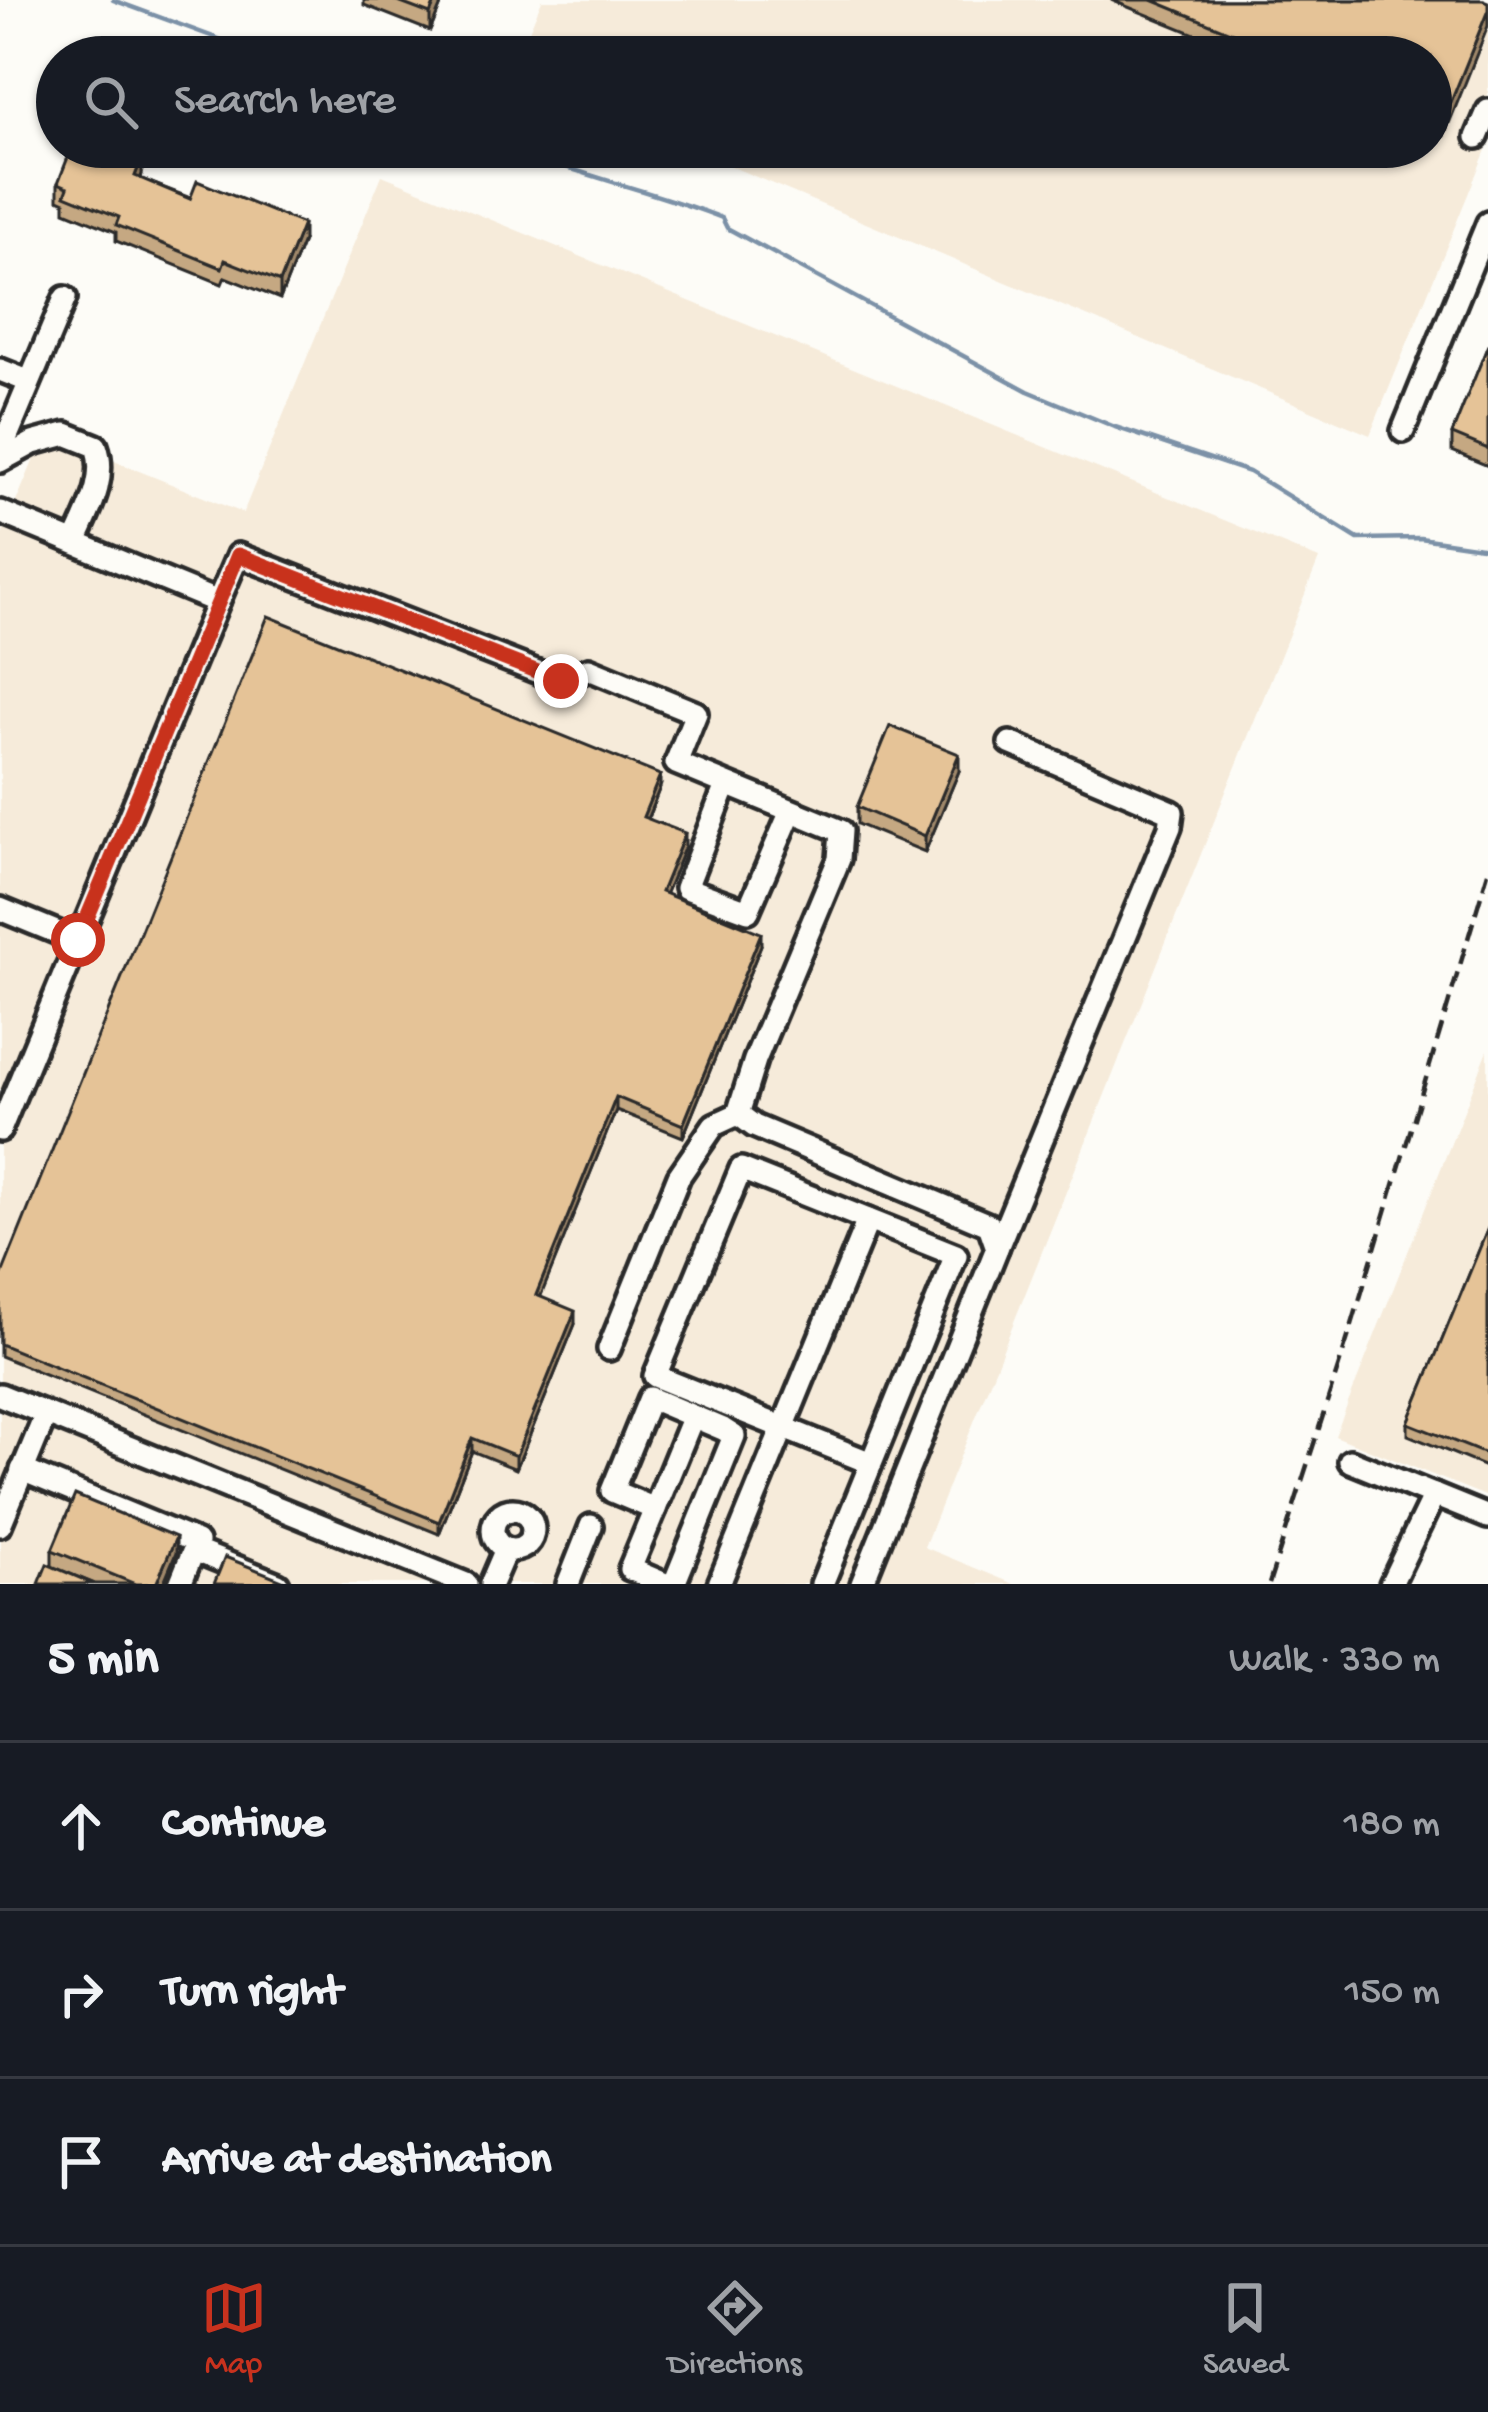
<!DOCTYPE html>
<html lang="en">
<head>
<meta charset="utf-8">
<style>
  :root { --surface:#171b24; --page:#20242c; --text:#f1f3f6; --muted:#9ea1a6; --line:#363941; --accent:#c8321e }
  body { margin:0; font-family:"Gochi Hand",sans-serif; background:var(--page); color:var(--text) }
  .stop { position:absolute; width:36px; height:36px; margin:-27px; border:9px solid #c8321e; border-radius:50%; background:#fff }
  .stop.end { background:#c8321e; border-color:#fff; box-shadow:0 3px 12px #0008 }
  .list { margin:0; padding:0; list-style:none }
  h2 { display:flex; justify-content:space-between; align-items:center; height:156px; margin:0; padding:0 48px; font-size:51px }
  h2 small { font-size:39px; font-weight:400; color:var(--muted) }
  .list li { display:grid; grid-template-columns:78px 1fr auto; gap:36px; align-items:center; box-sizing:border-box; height:168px; padding:0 48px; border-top:3px solid var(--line) }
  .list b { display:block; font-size:45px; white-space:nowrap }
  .list em { font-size:39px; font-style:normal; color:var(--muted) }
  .icon { flex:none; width:66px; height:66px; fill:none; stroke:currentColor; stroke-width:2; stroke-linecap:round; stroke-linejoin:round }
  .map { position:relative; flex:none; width:1488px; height:1584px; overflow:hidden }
  .search { position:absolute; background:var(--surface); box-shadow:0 3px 9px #0004; left:36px; right:36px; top:36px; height:132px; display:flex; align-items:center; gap:30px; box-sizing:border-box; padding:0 42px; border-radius:66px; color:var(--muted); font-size:45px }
  .sheet { height:660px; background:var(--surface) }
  nav { display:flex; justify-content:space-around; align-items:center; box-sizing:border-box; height:168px; border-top:3px solid var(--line); background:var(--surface); font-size:33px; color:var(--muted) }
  nav a { display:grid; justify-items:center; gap:6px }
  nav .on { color:var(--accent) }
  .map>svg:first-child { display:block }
  .built { fill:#f6ebda }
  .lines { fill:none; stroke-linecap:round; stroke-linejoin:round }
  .stream { stroke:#7b91a7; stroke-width:4.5 }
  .minor-casing { stroke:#2b2b2b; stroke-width:30 }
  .minor { stroke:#fdfcf7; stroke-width:21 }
  .rail { stroke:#2b2b2b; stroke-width:4.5; stroke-dasharray:18 9; stroke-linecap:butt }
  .wall { fill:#c5a882; stroke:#2b2b2b; stroke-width:3 }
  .shaded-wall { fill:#a0886a; stroke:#2b2b2b; stroke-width:3 }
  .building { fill:#e5c397; stroke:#2b2b2b; stroke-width:3 }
  .route { stroke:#c8321e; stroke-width:15 }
</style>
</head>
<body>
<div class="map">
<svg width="1488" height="1584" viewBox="0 0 1488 1584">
  <rect width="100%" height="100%" fill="#fdfcf7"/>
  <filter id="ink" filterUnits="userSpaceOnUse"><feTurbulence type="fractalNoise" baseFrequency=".00833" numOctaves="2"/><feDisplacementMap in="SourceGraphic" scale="24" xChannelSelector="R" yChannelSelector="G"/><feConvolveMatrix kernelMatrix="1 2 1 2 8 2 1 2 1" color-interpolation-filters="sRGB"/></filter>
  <g filter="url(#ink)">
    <g class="built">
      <polygon points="542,0 1488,0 1488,145 1370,435 685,147 1431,147 1431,57 518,57"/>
      <polygon points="382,175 1319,559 924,1547 1014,1584 0,1584 0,540 45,433 243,513"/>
      <polygon points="1488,1050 1488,1497 1335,1436"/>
    </g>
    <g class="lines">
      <g class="stream">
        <polyline points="113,0 268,57"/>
        <path d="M514,147C582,177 654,191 722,218L727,228L1028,391L1115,427L1249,472L1358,539L1420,538L1488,548"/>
      </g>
      <g class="minor-casing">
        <g id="minor">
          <polyline points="1477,137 1488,111"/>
          <polyline points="0,370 28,381"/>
          <polyline points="1403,431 1488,223"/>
          <polyline points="0,453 65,298"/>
          <path d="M0,461L33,443L66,434L96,446C108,479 88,512 75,542"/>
          <polyline points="0,512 218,602 0,1130"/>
          <polyline points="218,602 238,555 561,681 589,669 696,713 676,763 841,831 839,859 755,1060 738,1114 754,1126 989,1225 997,1248 862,1584"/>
          <polyline points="726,785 686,888 748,911 791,811"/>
          <polyline points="0,909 78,941"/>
          <polyline points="997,1248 1170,827 1172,812 1010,743"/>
          <polyline points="609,1349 679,1176 714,1125 738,1114"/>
          <polyline points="0,1395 466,1584"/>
          <polyline points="1350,1461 1488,1517"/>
          <polyline points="22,1470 197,1542 180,1584"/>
          <polyline points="655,1509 630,1569 665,1584"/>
          <circle cx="513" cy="1530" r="20"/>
          <polyline points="0,1525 46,1414"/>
          <polyline points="194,1550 278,1584"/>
          <polyline points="491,1584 506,1549"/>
          <polyline points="568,1584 591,1526"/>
          <polyline points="674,1584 734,1436 723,1429 650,1398 612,1491 655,1509 693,1416"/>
          <polyline points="719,1584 868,1220"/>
          <polyline points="822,1584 956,1255 741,1169 655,1376 871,1463"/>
          <polyline points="1391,1584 1434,1495"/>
        </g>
      </g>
      <use href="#minor" class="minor"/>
      <polyline class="rail" points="1269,1584 1351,1328 1488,872"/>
    </g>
    <g class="wall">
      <polygon points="364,0 443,0 430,31 364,5"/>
      <polygon points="1111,0 1483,0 1444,136 1431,130 1431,57 1251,57"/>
      <polygon points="142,174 141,179 303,241 280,299 225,277 222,284 116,241 116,232 65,211 65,202 58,199 58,183"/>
      <polygon points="1488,345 1488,466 1452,451 1452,434"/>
      <polygon points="959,771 925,852 857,824 857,807"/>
      <polygon points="660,787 648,818 685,846 665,894 761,945 683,1137 616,1110 540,1297 575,1324 516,1469 472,1451 439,1534 0,1356 0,1279"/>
      <polygon points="1488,1228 1488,1468 1408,1435 1408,1423"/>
      <polygon points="52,1550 176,1553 163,1584 95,1584 52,1567"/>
    </g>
    <g class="shaded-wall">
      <polygon points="436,0 443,0 430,31 430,14"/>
      <polygon points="1488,10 1488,26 1444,136 1444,119"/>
      <polygon points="142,158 142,174 135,193 135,176"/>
      <polygon points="303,224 303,241 280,299 280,282"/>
      <polygon points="959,754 959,771 925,852 925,836"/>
      <polygon points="660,775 660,787 643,829 643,817"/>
      <polygon points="685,833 685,846 661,905 661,892"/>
      <polygon points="761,933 761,945 683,1137 683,1125"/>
      <polygon points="616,1097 616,1110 536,1308 536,1295"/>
      <polygon points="575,1311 575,1324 516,1469 516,1456"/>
      <polygon points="472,1438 472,1451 439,1534 439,1522"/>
      <polygon points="176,1537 176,1553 163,1584 156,1584"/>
    </g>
    <g class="building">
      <polygon points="393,0 436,0 430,14"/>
      <polygon points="1152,0 1483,0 1488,2 1488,10 1444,119 1431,114 1431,57 1291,57"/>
      <polygon points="72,147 116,147 142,158 135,176 190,199 197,181 303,224 280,282 225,260 222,268 116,225 119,217 65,195 68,187 58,183"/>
      <polygon points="1488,345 1488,449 1452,434"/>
      <polygon points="268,616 660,775 643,817 685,833 661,892 761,933 683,1125 616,1097 536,1295 575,1311 516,1456 472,1438 439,1522 0,1344 0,1279"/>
      <polygon points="890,726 959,754 925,836 857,807"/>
      <polygon points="1488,1228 1488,1455 1408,1423"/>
      <polygon points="75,1495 176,1537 156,1584 135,1584 52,1550"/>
      <polygon points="225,1557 292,1584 214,1584"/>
      <polygon points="47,1564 94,1584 39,1584"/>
    </g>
  </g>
  <g class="lines" filter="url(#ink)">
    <polyline class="route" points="78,940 238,555 561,681"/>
  </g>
</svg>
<div class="stop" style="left:78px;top:940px"></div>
<div class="stop end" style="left:561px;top:681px"></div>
<div class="search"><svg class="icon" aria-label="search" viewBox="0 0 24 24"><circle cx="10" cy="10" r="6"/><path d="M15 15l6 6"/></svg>Search here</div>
</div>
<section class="sheet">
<h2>5 min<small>Walk · 330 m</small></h2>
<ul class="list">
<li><svg class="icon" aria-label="ahead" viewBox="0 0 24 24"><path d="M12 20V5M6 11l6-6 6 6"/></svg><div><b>Continue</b></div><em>180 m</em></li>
<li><svg class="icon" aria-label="right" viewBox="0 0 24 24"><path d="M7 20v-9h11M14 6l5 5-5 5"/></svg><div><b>Turn right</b></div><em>150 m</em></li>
<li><svg class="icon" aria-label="arrive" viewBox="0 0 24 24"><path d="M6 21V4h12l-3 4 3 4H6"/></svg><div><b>Arrive at destination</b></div></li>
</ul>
</section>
<nav>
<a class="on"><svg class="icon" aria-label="map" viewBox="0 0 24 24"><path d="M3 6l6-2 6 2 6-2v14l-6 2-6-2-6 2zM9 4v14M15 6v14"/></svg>Map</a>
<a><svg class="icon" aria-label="directions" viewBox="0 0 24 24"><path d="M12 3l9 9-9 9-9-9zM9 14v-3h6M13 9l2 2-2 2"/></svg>Directions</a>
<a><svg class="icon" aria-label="saved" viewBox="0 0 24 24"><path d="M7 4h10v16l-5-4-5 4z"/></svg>Saved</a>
</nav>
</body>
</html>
